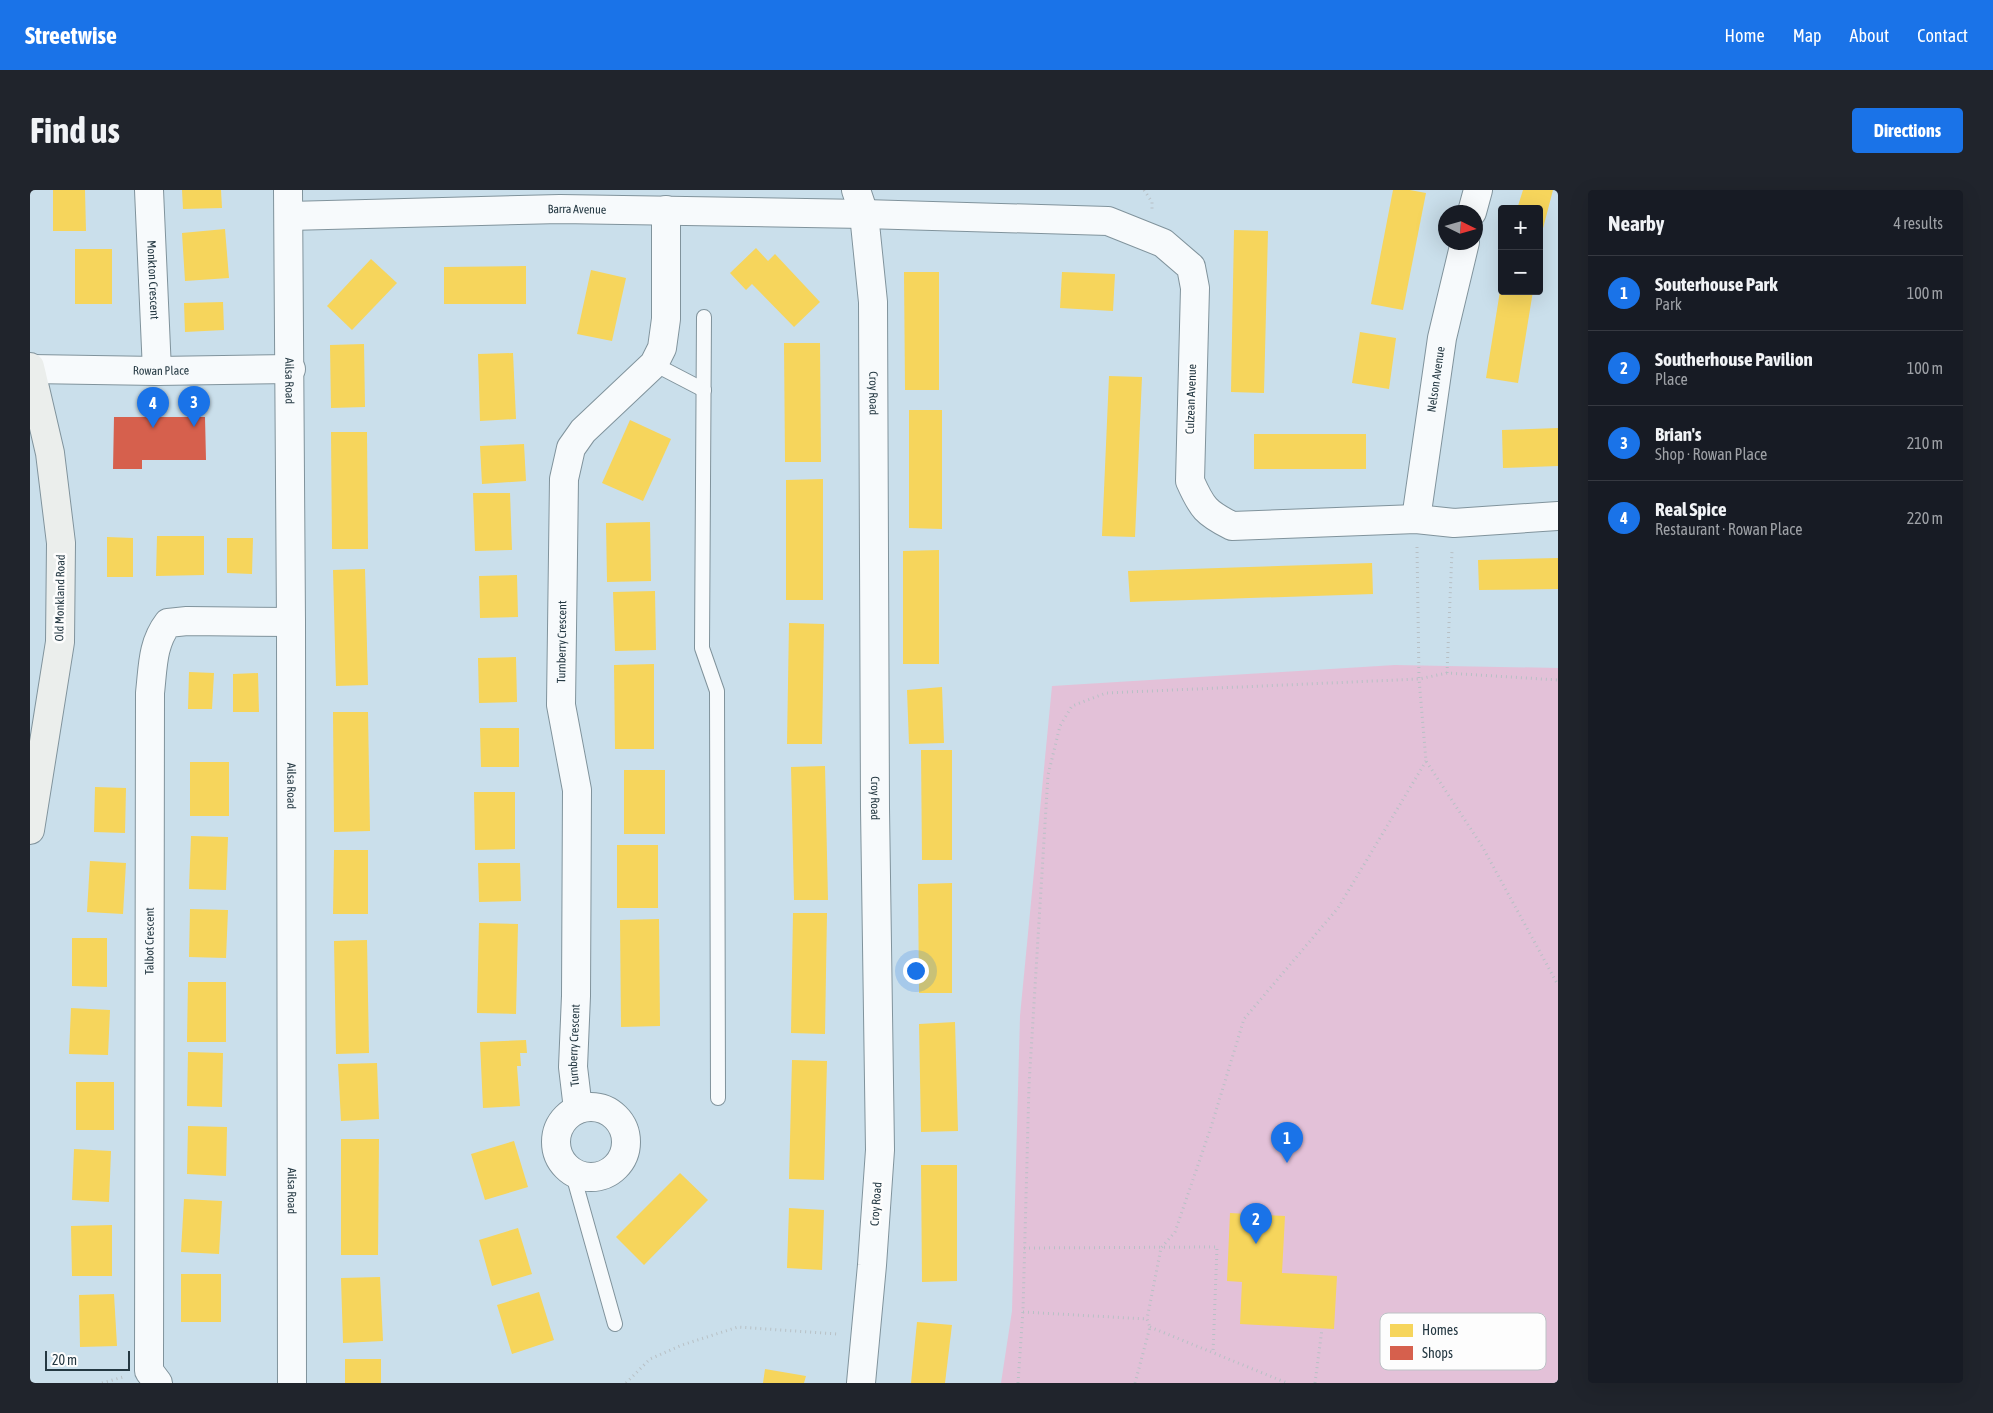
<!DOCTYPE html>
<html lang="en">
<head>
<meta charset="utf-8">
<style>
  :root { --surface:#171b24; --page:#20242c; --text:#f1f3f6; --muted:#9ea1a6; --line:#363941; --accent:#1a73e8 }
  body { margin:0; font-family:"Asap Condensed",sans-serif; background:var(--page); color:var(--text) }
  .controls { position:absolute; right:15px; top:15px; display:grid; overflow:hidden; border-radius:5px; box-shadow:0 5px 20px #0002 }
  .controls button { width:45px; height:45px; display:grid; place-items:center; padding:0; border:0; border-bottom:1px solid var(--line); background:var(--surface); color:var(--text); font:25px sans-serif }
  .compass { position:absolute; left:1408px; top:15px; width:45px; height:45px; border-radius:50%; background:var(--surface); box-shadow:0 5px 20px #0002; rotate:95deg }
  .scale { position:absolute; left:15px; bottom:12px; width:85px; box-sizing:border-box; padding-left:5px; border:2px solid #243842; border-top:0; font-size:14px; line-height:18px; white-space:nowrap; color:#243842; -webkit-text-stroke:4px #fdfdfd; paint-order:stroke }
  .you { position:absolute; left:885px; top:780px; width:18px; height:18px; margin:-12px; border:4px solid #fff; border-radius:50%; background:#1a73e8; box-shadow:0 0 0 8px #1a73e833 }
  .badge { display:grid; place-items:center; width:32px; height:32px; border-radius:50%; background:var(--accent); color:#fff; font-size:16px; font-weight:700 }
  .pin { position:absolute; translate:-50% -41px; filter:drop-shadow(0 1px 2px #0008) }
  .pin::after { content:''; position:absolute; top:26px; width:18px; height:15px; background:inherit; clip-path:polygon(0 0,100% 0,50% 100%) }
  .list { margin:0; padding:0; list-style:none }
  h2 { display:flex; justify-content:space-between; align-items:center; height:65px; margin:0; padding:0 20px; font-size:21px }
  h2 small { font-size:16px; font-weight:400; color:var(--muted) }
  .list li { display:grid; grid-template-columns:32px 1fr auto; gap:15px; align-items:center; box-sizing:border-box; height:75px; padding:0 20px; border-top:1px solid var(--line) }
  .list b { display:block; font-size:19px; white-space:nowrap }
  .list p { margin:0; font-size:16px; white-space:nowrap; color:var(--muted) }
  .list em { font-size:16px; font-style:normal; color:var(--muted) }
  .map { position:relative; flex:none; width:1528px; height:1193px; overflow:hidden; border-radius:5px }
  header { display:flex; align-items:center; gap:30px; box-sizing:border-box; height:70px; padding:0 25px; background:var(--accent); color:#fff }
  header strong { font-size:24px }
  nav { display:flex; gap:28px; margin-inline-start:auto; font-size:18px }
  .intro { display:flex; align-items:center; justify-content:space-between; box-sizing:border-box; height:120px; padding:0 30px }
  h1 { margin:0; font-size:35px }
  .button { padding:12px 22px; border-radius:5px; background:var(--accent); color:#fff; font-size:18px; font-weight:700 }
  main { display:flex; gap:30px; padding:0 30px }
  aside { flex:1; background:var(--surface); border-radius:5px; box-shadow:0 5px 20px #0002 }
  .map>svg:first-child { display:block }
  .green { fill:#e3c1d8 }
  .homes { fill:#f6d55c }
  .shops { fill:#d6604d }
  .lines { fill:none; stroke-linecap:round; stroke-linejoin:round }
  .lane-casing { stroke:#80939c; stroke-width:16 }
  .street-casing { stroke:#80939c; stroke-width:30 }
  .secondary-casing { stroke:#80939c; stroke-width:30 }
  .path { stroke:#b8c0c5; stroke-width:3; stroke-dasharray:1 4; stroke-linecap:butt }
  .lane { stroke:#f7fafc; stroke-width:14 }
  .street { stroke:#f7fafc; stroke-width:28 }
  .secondary { stroke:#ebeeec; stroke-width:28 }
  .labels { text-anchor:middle; stroke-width:5; stroke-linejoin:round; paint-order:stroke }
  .street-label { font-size:12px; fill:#243842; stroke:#fdfdfd }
  .key { fill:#fdfdfd; stroke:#bcc2c5; stroke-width:1 }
  .key-label { font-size:14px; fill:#243842 }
</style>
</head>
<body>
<header>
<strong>Streetwise</strong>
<nav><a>Home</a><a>Map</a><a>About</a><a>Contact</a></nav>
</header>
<div class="intro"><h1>Find us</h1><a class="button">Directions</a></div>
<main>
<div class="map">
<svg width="1528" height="1193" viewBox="0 0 1528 1193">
  <rect width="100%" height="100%" fill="#cadfeb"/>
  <polygon class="green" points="1365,475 1528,478 1528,1193 971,1193 982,1121 990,826 1022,496"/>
  <g class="homes">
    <polygon points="23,0 55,0 56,41 23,41"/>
    <polygon points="152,0 191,0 192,18 153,19"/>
    <polygon points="1363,0 1380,0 1396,3 1373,120 1341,114"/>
    <polygon points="1493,0 1523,0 1510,50 1509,19 1487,19"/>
    <polygon points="195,39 199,88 155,91 152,43"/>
    <polygon points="1204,40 1238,41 1234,203 1201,202"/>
    <polygon points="726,58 738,71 745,64 790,112 764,137 722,94 716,100 700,83"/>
    <rect x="45" y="59" width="37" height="55"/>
    <polygon points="341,69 367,93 322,140 297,116"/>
    <polygon points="496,76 496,114 414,114 414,77"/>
    <polygon points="561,80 596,88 582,151 547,144"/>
    <polygon points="874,82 909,82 909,200 875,200"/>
    <polygon points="1032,82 1085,84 1083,121 1030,118"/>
    <polygon points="1470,101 1503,101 1488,193 1456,188"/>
    <polygon points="193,112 194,140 155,142 154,113"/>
    <polygon points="1330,142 1366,148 1359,199 1322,193"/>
    <polygon points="754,153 790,153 791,272 755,272"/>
    <polygon points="334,154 335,217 301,218 300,155"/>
    <polygon points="483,163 486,229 450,231 448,164"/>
    <polygon points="1079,186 1112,187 1105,347 1072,346"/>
    <polygon points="879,220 912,220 912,339 879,338"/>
    <polygon points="600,230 641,249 613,311 572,293"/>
    <polygon points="1528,238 1528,276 1473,278 1472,240"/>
    <polygon points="301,242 337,242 338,359 302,359"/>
    <rect x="1224" y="244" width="112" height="35"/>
    <polygon points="494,254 496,291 452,294 450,256"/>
    <polygon points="793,289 793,410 756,410 756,290"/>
    <polygon points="443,303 480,303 482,360 445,361"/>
    <polygon points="620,332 621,391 577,392 576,333"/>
    <polygon points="127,346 174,346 174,385 126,386"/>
    <polygon points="77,347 103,348 103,387 77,387"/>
    <polygon points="197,348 223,348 222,384 197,383"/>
    <polygon points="909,360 909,474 873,474 873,361"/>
    <polygon points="1528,368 1528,399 1449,400 1448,370"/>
    <polygon points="1342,373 1343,404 1100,412 1098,381"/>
    <polygon points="335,379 338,495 306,496 303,380"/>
    <polygon points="487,385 488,427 450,428 449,386"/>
    <polygon points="625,401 626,460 585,461 583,402"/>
    <polygon points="759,433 794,434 792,554 757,554"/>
    <polygon points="486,467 487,512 449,513 448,468"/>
    <polygon points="624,474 624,559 585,559 584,475"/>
    <polygon points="159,482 184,483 182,519 158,519"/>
    <polygon points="228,483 229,522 203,522 203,484"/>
    <polygon points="912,497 914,553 879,554 877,500"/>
    <polygon points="303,522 338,522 340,641 304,642"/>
    <polygon points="450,538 489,538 489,577 451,577"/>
    <polygon points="891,560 922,560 922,670 892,670"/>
    <rect x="160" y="572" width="39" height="54"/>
    <polygon points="795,576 798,710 764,710 761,577"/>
    <rect x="594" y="580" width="41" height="64"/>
    <polygon points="65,597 96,598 95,643 64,642"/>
    <polygon points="444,602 485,602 485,659 445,660"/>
    <polygon points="161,646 198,647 196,700 159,699"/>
    <rect x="587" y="655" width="41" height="63"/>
    <polygon points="304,660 338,660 338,724 303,724"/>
    <polygon points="60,671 96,673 93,724 57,722"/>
    <polygon points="448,673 490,673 491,711 449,712"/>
    <polygon points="922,693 922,803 889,803 888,694"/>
    <polygon points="160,719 198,720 196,768 159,767"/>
    <polygon points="763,723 797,723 795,844 761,843"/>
    <polygon points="629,729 630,836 591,837 590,730"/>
    <polygon points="449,733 488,734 486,824 447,823"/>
    <polygon points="42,748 77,748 77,797 42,796"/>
    <polygon points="337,750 339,863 306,864 304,751"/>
    <polygon points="158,792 196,792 196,852 157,852"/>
    <polygon points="41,818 80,820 78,865 39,864"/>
    <polygon points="925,832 928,941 891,942 889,834"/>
    <polygon points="496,850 497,863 490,863 491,876 487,876 490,916 453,918 450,852"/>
    <polygon points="158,862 193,863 192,917 157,916"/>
    <polygon points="762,870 797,871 794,990 759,989"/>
    <polygon points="347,873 349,929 311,931 308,874"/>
    <rect x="46" y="892" width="38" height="48"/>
    <polygon points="158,936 197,937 196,986 157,984"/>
    <polygon points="311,949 349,949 348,1065 311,1065"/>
    <polygon points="484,951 498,997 455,1010 441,964"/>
    <polygon points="44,959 81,961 79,1012 42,1010"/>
    <polygon points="891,975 927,975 927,1091 892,1092"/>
    <polygon points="650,983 678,1010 614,1075 586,1047"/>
    <polygon points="154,1009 192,1011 189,1064 151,1062"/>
    <polygon points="759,1018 794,1020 792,1080 757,1078"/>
    <polygon points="1200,1023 1255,1026 1252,1083 1307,1086 1304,1139 1210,1134 1212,1092 1197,1091"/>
    <polygon points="82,1035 82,1086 42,1086 41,1036"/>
    <polygon points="488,1038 502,1084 462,1096 449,1050"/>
    <rect x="151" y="1084" width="40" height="48"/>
    <polygon points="350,1087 353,1151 313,1153 311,1088"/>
    <polygon points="509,1102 524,1150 482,1164 467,1115"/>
    <polygon points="84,1104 87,1156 50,1157 49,1105"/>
    <polygon points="887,1132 922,1135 915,1193 881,1193"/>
    <rect x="315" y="1169" width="36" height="24"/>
    <polygon points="735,1179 776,1186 774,1193 733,1193"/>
  </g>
  <polygon class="shops" points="84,227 175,227 176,270 112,270 112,279 83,279"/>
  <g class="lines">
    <g class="lane-casing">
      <g id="lane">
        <polyline points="674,127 672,458 687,501 688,908"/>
        <polyline points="624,174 674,200"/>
        <polyline points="542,981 585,1134"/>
      </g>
    </g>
    <g class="street-casing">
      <g id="street">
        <path id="s1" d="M119,0L127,181"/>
        <path id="s2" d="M258,0L261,432L262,1193"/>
        <path id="s3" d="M826,0L834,24L843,112L845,618L850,960L842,1075L831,1193"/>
        <polyline points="1442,22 1448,0"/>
        <path id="s4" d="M259,26L530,19L834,24L1078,31L1133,53L1161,77L1165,98L1160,291C1172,318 1176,323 1202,336L1386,329L1424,333L1528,326"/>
        <path id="s5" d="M1,179L127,181L261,179"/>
        <path id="s6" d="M1386,329L1412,148L1435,52"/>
        <circle cx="561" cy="952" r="35"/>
        <path id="s7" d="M548,919L543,877L546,806L547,600L531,515L534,289L541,258L553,241L624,174L632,158L636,129V20"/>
        <path id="s8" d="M128,1193L119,1181L120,503C123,477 122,454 138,433L157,431L261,432"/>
      </g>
    </g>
    <g class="secondary-casing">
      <polyline id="secondary" points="0,177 20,263 31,353 30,452 0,640"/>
    </g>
    <g class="path">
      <polyline points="1114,0 1122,12 1122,19"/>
      <polyline points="1387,357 1389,489 1396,571 1452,656 1528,795"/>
      <polyline points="1417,483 1422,361"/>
      <polyline points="994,1058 1187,1057 1183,1163"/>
      <polyline points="993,1122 1117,1129"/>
      <polyline points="1120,1137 1257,1193"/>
      <polyline points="72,1193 93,1187"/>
      <polyline points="596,1193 620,1169 652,1155 708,1137 807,1144"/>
      <polyline points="988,1193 993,1120 999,895 1018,585 1030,536 1042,516 1076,503 1389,489 1417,483 1528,490"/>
      <polyline points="1105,1193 1120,1137 1117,1129 1131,1058 1145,1042 1181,937 1214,829 1308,718 1396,571"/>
      <polyline points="1285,1193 1292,1139"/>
    </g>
    <use href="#lane" class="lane"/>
    <use href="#street" class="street"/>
    <use href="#secondary" class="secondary"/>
  </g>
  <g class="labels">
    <g class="street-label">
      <text dy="4" stroke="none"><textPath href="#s4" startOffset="288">Barra Avenue</textPath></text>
      <text dy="4" stroke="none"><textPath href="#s1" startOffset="90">Monkton Crescent</textPath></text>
      <text dy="4" stroke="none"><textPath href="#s5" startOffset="130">Rowan Place</textPath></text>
      <text dy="4" stroke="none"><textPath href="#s6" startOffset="141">Nelson Avenue</textPath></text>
      <text dy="4" stroke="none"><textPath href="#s2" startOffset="191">Ailsa Road</textPath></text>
      <text dy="4" stroke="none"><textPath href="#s3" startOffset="205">Croy Road</textPath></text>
      <text transform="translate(1161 209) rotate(-88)" y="4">Culzean Avenue</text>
      <text transform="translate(30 408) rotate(-89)" y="4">Old Monkland Road</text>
      <text dy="4" stroke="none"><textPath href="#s7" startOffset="469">Turnberry Crescent</textPath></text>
      <text dy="4" stroke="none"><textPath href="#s2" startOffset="596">Ailsa Road</textPath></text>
      <text dy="4" stroke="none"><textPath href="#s3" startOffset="610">Croy Road</textPath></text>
      <text dy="4" stroke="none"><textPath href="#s8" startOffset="445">Talbot Crescent</textPath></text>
      <text dy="4" stroke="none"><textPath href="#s7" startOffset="64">Turnberry Crescent</textPath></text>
      <text dy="4" stroke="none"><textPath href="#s2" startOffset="1001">Ailsa Road</textPath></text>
      <text transform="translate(846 1014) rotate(-86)" y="4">Croy Road</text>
    </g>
  </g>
  <rect x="1350" y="1123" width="166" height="57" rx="8" class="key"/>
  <rect x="1360" y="1134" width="23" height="13" fill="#f6d55c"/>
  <rect x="1360" y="1156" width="23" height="14" fill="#d6604d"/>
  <g class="key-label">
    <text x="1392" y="1145">Homes</text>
    <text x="1392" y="1168">Shops</text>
  </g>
</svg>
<div class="controls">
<button>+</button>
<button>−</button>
</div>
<svg class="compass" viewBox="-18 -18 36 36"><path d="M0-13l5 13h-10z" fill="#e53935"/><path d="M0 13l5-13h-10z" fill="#9ea1a6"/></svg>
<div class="scale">20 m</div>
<div class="you"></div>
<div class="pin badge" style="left:1257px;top:973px">1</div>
<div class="pin badge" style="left:1226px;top:1054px">2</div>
<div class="pin badge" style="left:164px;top:237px">3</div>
<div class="pin badge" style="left:123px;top:238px">4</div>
</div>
<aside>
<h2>Nearby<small>4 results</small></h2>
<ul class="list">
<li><span class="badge">1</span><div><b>Souterhouse Park</b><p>Park</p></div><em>100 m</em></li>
<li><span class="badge">2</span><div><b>Southerhouse Pavilion</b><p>Place</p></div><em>100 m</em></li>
<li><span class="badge">3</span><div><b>Brian's</b><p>Shop · Rowan Place</p></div><em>210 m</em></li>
<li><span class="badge">4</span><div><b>Real Spice</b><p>Restaurant · Rowan Place</p></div><em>220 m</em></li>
</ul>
</aside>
</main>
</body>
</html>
